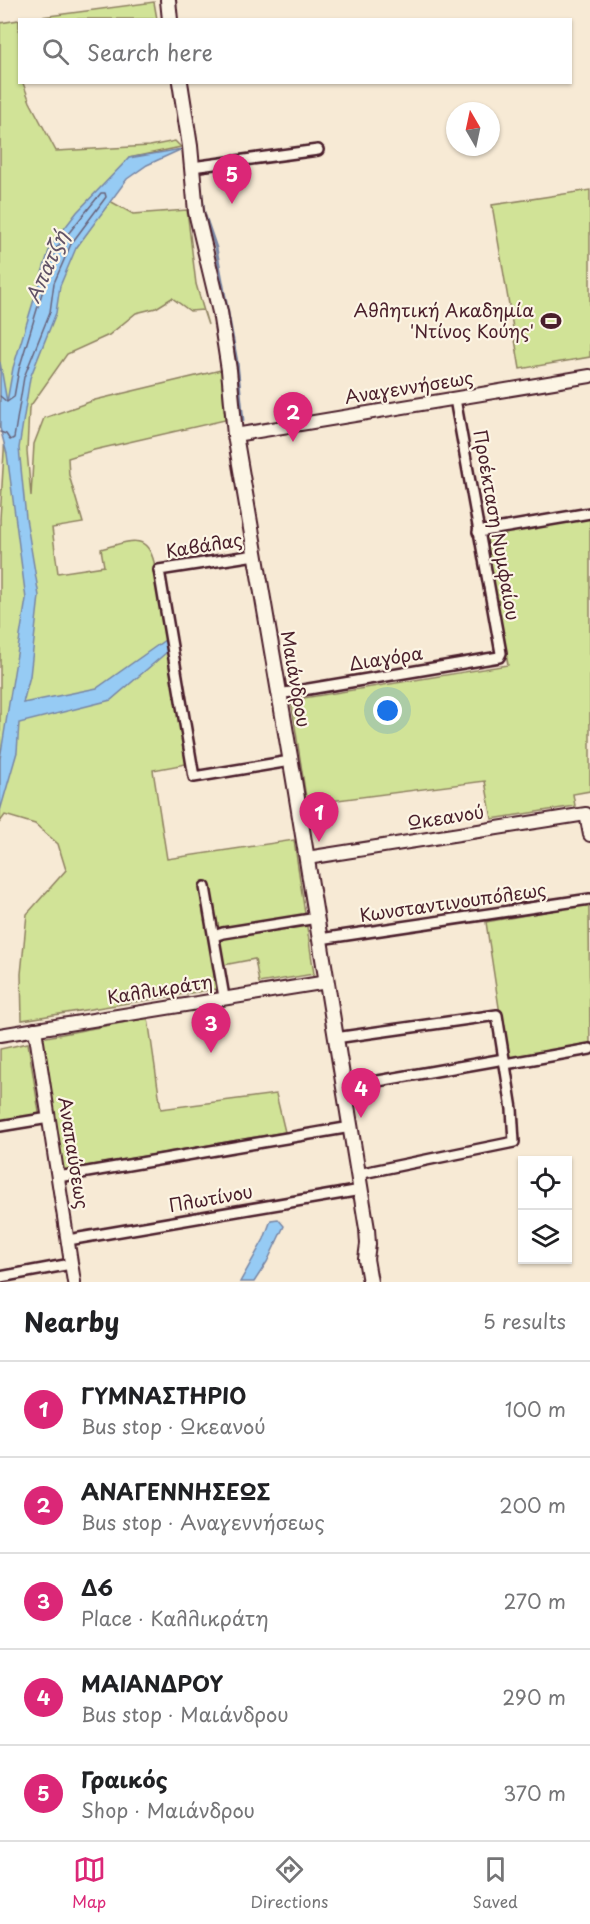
<!DOCTYPE html>
<html lang="en">
<head>
<meta charset="utf-8">
<style>
  :root { --surface:#fff; --page:#f6f6f6; --text:#202124; --muted:#757577; --line:#e0e0e0; --accent:#db2777 }
  body { margin:0; font-family:"Playpen Sans",sans-serif; background:var(--page); color:var(--text) }
  .controls { position:absolute; right:18px; bottom:18px; display:grid; overflow:hidden; border-radius:0px; box-shadow:0 2px 4px #0004 }
  .controls button { width:54px; height:54px; display:grid; place-items:center; padding:0; border:0; border-bottom:2px solid var(--line); background:var(--surface); color:var(--text); font:30px sans-serif }
  .compass { position:absolute; left:446px; top:102px; width:54px; height:54px; border-radius:50%; background:var(--surface); box-shadow:0 2px 4px #0004; rotate:351deg }
  .you { position:absolute; left:388px; top:711px; width:21px; height:21px; margin:-15px; border:4px solid #fff; border-radius:50%; background:#1a73e8; box-shadow:0 0 0 9px #1a73e833 }
  .badge { display:grid; place-items:center; width:39px; height:39px; border-radius:50%; background:var(--accent); color:#fff; font-size:20px; font-weight:700 }
  .pin { position:absolute; translate:-50% -50px; filter:drop-shadow(0 2px 3px #0008) }
  .pin::after { content:''; position:absolute; top:32px; width:21px; height:18px; background:inherit; clip-path:polygon(0 0,100% 0,50% 100%) }
  .list { margin:0; padding:0; list-style:none }
  h2 { display:flex; justify-content:space-between; align-items:center; height:78px; margin:0; padding:0 24px; font-size:26px }
  h2 small { font-size:20px; font-weight:400; color:var(--muted) }
  .list li { display:grid; grid-template-columns:39px 1fr auto; gap:18px; align-items:center; box-sizing:border-box; height:96px; padding:0 24px; border-top:2px solid var(--line) }
  .list b { display:block; font-size:22px; white-space:nowrap }
  .list p { margin:0; font-size:20px; white-space:nowrap; color:var(--muted) }
  .list em { font-size:20px; font-style:normal; color:var(--muted) }
  .icon { flex:none; width:33px; height:33px; fill:none; stroke:currentColor; stroke-width:2; stroke-linecap:round; stroke-linejoin:round }
  .map { position:relative; flex:none; width:590px; height:1282px; overflow:hidden }
  .search { position:absolute; background:var(--surface); box-shadow:0 2px 4px #0004; left:18px; right:18px; top:18px; height:66px; display:flex; align-items:center; gap:15px; box-sizing:border-box; padding:0 21px; border-radius:0px; color:var(--muted); font-size:22px }
  .sheet { height:558px; background:var(--surface) }
  nav { display:flex; justify-content:space-around; align-items:center; box-sizing:border-box; height:84px; border-top:2px solid var(--line); background:var(--surface); font-size:16px; color:var(--muted) }
  nav a { display:grid; justify-items:center; gap:3px }
  nav .on { color:var(--accent) }
  .map>svg:first-child { display:block }
  .green { fill:#d1e397; stroke:#8e8161; stroke-width:1.5 }
  .water { fill:#96cbf4; stroke:#7886a4; stroke-width:1.5 }
  .lines { fill:none; stroke-linecap:round; stroke-linejoin:round }
  .shore { stroke:#68647b; stroke-width:1.5 }
  .stream { stroke:#7886a4; stroke-width:3 }
  .minor-casing { stroke:#4a1f2b; stroke-width:14 }
  .tertiary-casing { stroke:#4a1f2b; stroke-width:16 }
  .secondary-casing { stroke:#4a1f2b; stroke-width:18 }
  .minor { stroke:#fcf5e5; stroke-width:9 }
  .tertiary { stroke:#fcf5e5; stroke-width:12 }
  .secondary { stroke:#fcf5e5; stroke-width:14 }
  .labels { text-anchor:middle; stroke-width:4.5; stroke-linejoin:round; paint-order:stroke }
  .poi-label { font-size:18px; fill:#4a1f2b; stroke:#fcf5e5; text-anchor:end }
  .street-label { font-size:18px; fill:#4a1f2b; stroke:#fcf5e5 }
  .water-label { font-size:20px; font-style:italic; fill:#615367; stroke:#fcf5e5 }
</style>
</head>
<body>
<div class="map">
<svg width="590" height="1282" viewBox="0 0 590 1282">
  <rect width="100%" height="100%" fill="#f7ead5"/>
  <filter id="ink" filterUnits="userSpaceOnUse"><feTurbulence type="fractalNoise" baseFrequency=".0167" numOctaves="2"/><feDisplacementMap in="SourceGraphic" scale="12" xChannelSelector="R" yChannelSelector="G"/><feConvolveMatrix kernelMatrix="1 2 1 2 8 2 1 2 1" color-interpolation-filters="sRGB"/></filter>
  <g filter="url(#ink)">
    <g class="green">
      <polygon points="154,2 157,19 26,19"/>
      <path d="M19,20L20,82L23,83L30,102L56,151L150,146L175,141L181,147L129,158L76,248L110,201L133,214L187,210L196,284L208,325L203,310L190,311L172,298L156,308L136,313L109,335L67,354L29,408L27,451L31,496L34,444L44,418L95,400L221,370L225,420L94,450L68,458L69,475L83,523L52,528L58,573L104,566L101,549C126,543 146,530 154,562L186,764L153,770L167,859L294,840L314,974L259,983L255,959L213,967L216,989L22,1020L21,974L27,914L66,870L58,844L35,824L5,815L0,822V519L5,435L0,427V23Z"/>
      <polygon points="590,190 590,357 520,369 492,205"/>
      <polygon points="590,516 590,791 573,794 575,806 492,819 485,781 307,804 291,700 508,665 485,533"/>
      <polygon points="589,904 590,1048 507,1060 486,922"/>
      <polygon points="148,1018 161,1109 276,1094 285,1132 63,1170 41,1038"/>
      <polygon points="28,1043 41,1125 0,1132 0,1049"/>
    </g>
    <g class="water">
      <polygon points="182,149 147,165 127,179 76,248 60,286 56,313 30,378 19,448 26,518 39,596 30,676 23,703 97,688 165,640 167,652 111,700 19,723 17,752 0,811 0,759 26,599 7,454 0,428 0,362 7,402 13,368 50,247 77,212 129,158"/>
      <polygon points="278,1219 284,1226 267,1262 254,1282 240,1282 264,1239 271,1220"/>
    </g>
    <g class="lines">
      <polyline class="shore" points="0,396 7,402 14,397 19,369 55,250 101,193 105,193 106,197 71,244 54,283 50,312 24,377 14,438 10,440 6,434 0,432"/>
      <polyline class="stream" points="200,180 204,213 216,248 237,362 243,421"/>
      <g class="minor-casing">
        <g id="minor">
          <polyline points="192,167 318,150"/>
          <polyline points="478,532 590,513"/>
          <polyline points="255,555 159,570 194,777 290,761"/>
          <polyline points="279,694 499,657 501,653 455,399"/>
          <polyline points="205,887 224,997"/>
          <polyline points="214,936 223,933 317,918"/>
          <polyline points="320,939 590,899"/>
          <polyline points="335,1038 497,1015 512,1109 514,1142 358,1174"/>
          <polyline points="505,1064 590,1049"/>
          <polyline points="344,1087 504,1059"/>
          <polyline points="0,1126 49,1118"/>
          <polyline points="58,1177 351,1127"/>
          <polyline points="68,1240 361,1190"/>
          <polyline points="0,1277 71,1264"/>
        </g>
      </g>
      <g class="tertiary-casing">
        <g id="tertiary">
          <polyline points="235,435 590,376"/>
          <polyline points="307,858 586,814 590,835"/>
          <polyline points="35,1029 74,1282"/>
          <polyline points="0,1035 327,982"/>
        </g>
      </g>
      <g class="secondary-casing">
        <g id="secondary">
          <polyline points="168,0 170,20"/>
          <polyline points="180,82 190,146 196,212 220,312 229,370 235,435 294,780 367,1229 368,1244 366,1259 370,1282"/>
        </g>
      </g>
      <use href="#minor" class="minor"/>
      <use href="#tertiary" class="tertiary"/>
      <use href="#secondary" class="secondary"/>
    </g>
  </g>
  <defs>
    <g id="stadium-bare" transform="scale(1.62)"><path d="M0-5a6.5 5 0 1 0 0 10a6.5 5 0 1 0 0-10ZM-3.5-1.8h7v3.6h-7Z" fill="#4a1f2b" stroke="#fcf5e5" stroke-width="2.5" paint-order="stroke"/></g>
  </defs>
  <g fill-rule="evenodd">
    <use href="#stadium-bare" x="551" y="321"/>
  </g>
  <g class="labels">
    <g class="poi-label">
      <text x="534" y="317">Αθλητική Ακαδημία<tspan x="534" dy="21">'Ντίνος Κούης'</tspan></text>
    </g>
    <g class="street-label">
      <text transform="translate(409 388) rotate(-9)" y="6">Αναγεννήσεως</text>
      <text transform="translate(496 525) rotate(80)" y="6">Προέκταση Νυμφαίου</text>
      <text transform="translate(204 546) rotate(-9)" y="6">Καβάλας</text>
      <text transform="translate(386 659) rotate(-9)" y="6">Διαγόρα</text>
      <text transform="translate(295 679) rotate(80)" y="6">Μαιάνδρου</text>
      <text transform="translate(446 818) rotate(-9)" y="6">Ωκεανού</text>
      <text transform="translate(453 903) rotate(-8)" y="6">Κωνσταντινουπόλεως</text>
      <text transform="translate(160 990) rotate(-9)" y="6">Καλλικράτη</text>
      <text transform="translate(73 1153) rotate(81)" y="6">Αναπαύσεως</text>
      <text transform="translate(211 1199) rotate(-10)" y="6">Πλωτίνου</text>
    </g>
    <g class="water-label">
      <text transform="translate(47 267) rotate(-66)" y="7">Απατζή</text>
    </g>
  </g>
</svg>
<div class="controls">
<button><svg class="icon" aria-label="locate" viewBox="0 0 24 24"><circle cx="12" cy="12" r="6"/><path d="M12 2v4M12 18v4M2 12h4M18 12h4"/></svg></button>
<button><svg class="icon" aria-label="layers" viewBox="0 0 24 24"><path d="M12 4l9 5-9 5-9-5zM3 14l9 5 9-5"/></svg></button>
</div>
<svg class="compass" viewBox="-18 -18 36 36"><path d="M0-13l5 13h-10z" fill="#e53935"/><path d="M0 13l5-13h-10z" fill="#757577"/></svg>
<div class="you"></div>
<div class="pin badge" style="left:319px;top:842px">1</div>
<div class="pin badge" style="left:293px;top:442px">2</div>
<div class="pin badge" style="left:211px;top:1053px">3</div>
<div class="pin badge" style="left:361px;top:1118px">4</div>
<div class="pin badge" style="left:232px;top:204px">5</div>
<div class="search"><svg class="icon" aria-label="search" viewBox="0 0 24 24"><circle cx="10" cy="10" r="6"/><path d="M15 15l6 6"/></svg>Search here</div>
</div>
<section class="sheet">
<h2>Nearby<small>5 results</small></h2>
<ul class="list">
<li><span class="badge">1</span><div><b>ΓΥΜΝΑΣΤΗΡΙΟ</b><p>Bus stop · Ωκεανού</p></div><em>100 m</em></li>
<li><span class="badge">2</span><div><b>ΑΝΑΓΕΝΝΗΣΕΩΣ</b><p>Bus stop · Αναγεννήσεως</p></div><em>200 m</em></li>
<li><span class="badge">3</span><div><b>Δ6</b><p>Place · Καλλικράτη</p></div><em>270 m</em></li>
<li><span class="badge">4</span><div><b>ΜΑΙΑΝΔΡΟΥ</b><p>Bus stop · Μαιάνδρου</p></div><em>290 m</em></li>
<li><span class="badge">5</span><div><b>Γραικός</b><p>Shop · Μαιάνδρου</p></div><em>370 m</em></li>
</ul>
</section>
<nav>
<a class="on"><svg class="icon" aria-label="map" viewBox="0 0 24 24"><path d="M3 6l6-2 6 2 6-2v14l-6 2-6-2-6 2zM9 4v14M15 6v14"/></svg>Map</a>
<a><svg class="icon" aria-label="directions" viewBox="0 0 24 24"><path d="M12 3l9 9-9 9-9-9zM9 14v-3h6M13 9l2 2-2 2"/></svg>Directions</a>
<a><svg class="icon" aria-label="saved" viewBox="0 0 24 24"><path d="M7 4h10v16l-5-4-5 4z"/></svg>Saved</a>
</nav>
</body>
</html>
